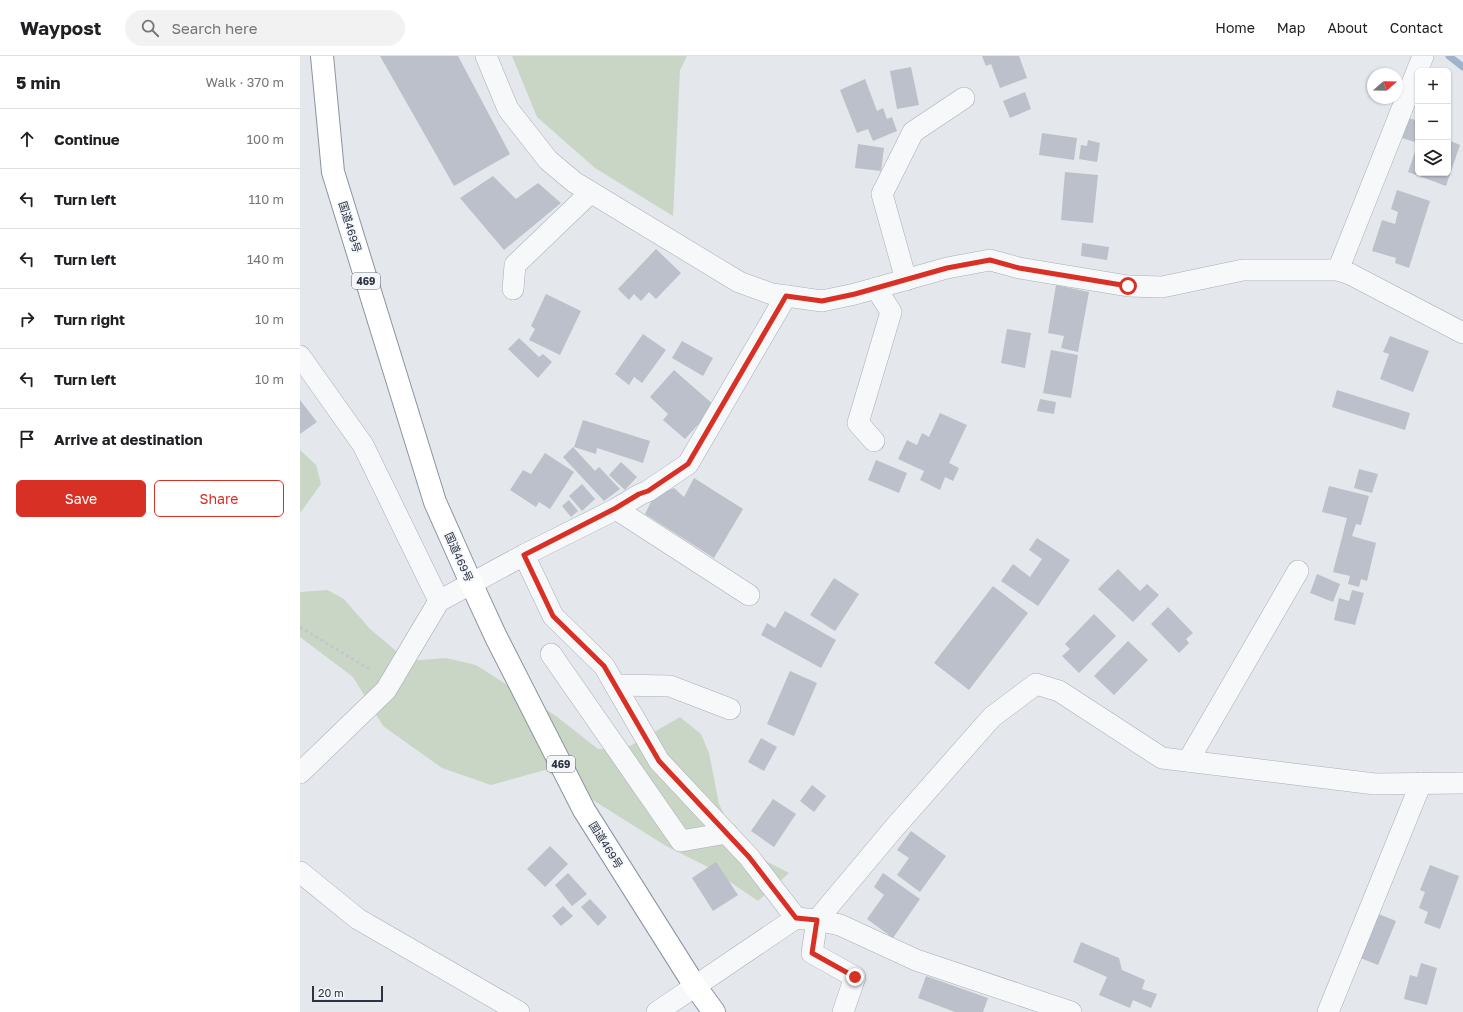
<!DOCTYPE html>
<html lang="en">
<head>
<meta charset="utf-8">
<style>
  :root { --surface:#fff; --page:#f2f2f2; --text:#202124; --muted:#757577; --line:#e0e0e0; --accent:#d93025 }
  body { margin:0; font-family:"Golos Text","Noto Sans JP",sans-serif; background:var(--page); color:var(--text) }
  .controls { position:absolute; right:12px; top:12px; display:grid; overflow:hidden; border-radius:6px; box-shadow:0 1px 3px #0004 }
  .controls button { width:36px; height:36px; display:grid; place-items:center; padding:0; border:0; border-bottom:1px solid var(--line); background:var(--surface); color:var(--text); font:20px sans-serif }
  .compass { position:absolute; left:1067px; top:12px; width:36px; height:36px; border-radius:50%; background:var(--surface); box-shadow:0 1px 3px #0004; rotate:70deg }
  .scale { position:absolute; left:12px; bottom:10px; width:71px; box-sizing:border-box; padding-left:4px; border:2px solid #2b3445; border-top:0; font-size:11px; line-height:14px; white-space:nowrap; color:#2b3445; -webkit-text-stroke:3px #f4f6f9; paint-order:stroke }
  .stop { position:absolute; width:12px; height:12px; margin:-9px; border:3px solid #d93025; border-radius:50%; background:#fff }
  .stop.end { background:#d93025; border-color:#fff; box-shadow:0 1px 4px #0008 }
  .list { margin:0; padding:0; list-style:none }
  h2 { display:flex; justify-content:space-between; align-items:center; height:52px; margin:0; padding:0 16px; font-size:17px }
  h2 small { font-size:13px; font-weight:400; color:var(--muted) }
  .list li { display:grid; grid-template-columns:26px 1fr auto; gap:12px; align-items:center; box-sizing:border-box; height:60px; padding:0 16px; border-top:1px solid var(--line) }
  .list b { display:block; font-size:15px; white-space:nowrap }
  .list em { font-size:13px; font-style:normal; color:var(--muted) }
  .actions { display:flex; gap:8px; padding:12px 16px }
  .actions a { flex:1; padding:9px 0; border:1px solid var(--accent); border-radius:6px; text-align:center; font-size:14px; color:var(--accent) }
  .actions .main { background:var(--accent); color:#fff }
  .icon { flex:none; width:22px; height:22px; fill:none; stroke:currentColor; stroke-width:2; stroke-linecap:round; stroke-linejoin:round }
  .map { position:relative; flex:none; width:1163px; height:956px; overflow:hidden }
  header { display:flex; align-items:center; gap:24px; box-sizing:border-box; height:56px; padding:0 20px; background:var(--surface); border-bottom:1px solid var(--line) }
  header strong { font-size:19px }
  nav { display:flex; gap:22px; margin-inline-start:auto; font-size:14px }
  .search { width:280px; height:36px; background:var(--page); display:flex; align-items:center; gap:10px; box-sizing:border-box; padding:0 14px; border-radius:22px; color:var(--muted); font-size:15px }
  main { display:flex }
  aside { flex:1; background:var(--surface) }
  .map>svg:first-child { display:block }
  .green { fill:#c9d6c5 }
  .lines { fill:none; stroke-linecap:round; stroke-linejoin:round }
  .stream { stroke:#9fb4cc; stroke-width:7 }
  .building { fill:#bbc0ca }
  .minor-casing { stroke:#a9aeb7; stroke-width:22 }
  .trunk-casing { stroke:#8b94a3; stroke-width:24 }
  .path { stroke:#c2c5cb; stroke-width:2.5; stroke-dasharray:3 3; stroke-linecap:butt }
  .minor { stroke:#f7f8fa; stroke-width:21 }
  .trunk { stroke:#fff; stroke-width:22 }
  .route { stroke:#d93025; stroke-width:5 }
  .labels { text-anchor:middle; stroke-width:3.5; stroke-linejoin:round; paint-order:stroke }
  .shield { fill:#f4f6f9; stroke:#676e7b; stroke-width:1 }
  .shield-label { font-size:10px; font-weight:bold; fill:#2b3445 }
  .street-label { font-size:11px; fill:#2b3445; stroke:#f4f6f9 }
</style>
</head>
<body>
<header>
<strong>Waypost</strong>
<div class="search"><svg class="icon" aria-label="search" viewBox="0 0 24 24"><circle cx="10" cy="10" r="6"/><path d="M15 15l6 6"/></svg>Search here</div>
<nav><a>Home</a><a>Map</a><a>About</a><a>Contact</a></nav>
</header>
<main>
<aside>
<h2>5 min<small>Walk · 370 m</small></h2>
<ul class="list">
<li><svg class="icon" aria-label="ahead" viewBox="0 0 24 24"><path d="M12 20V5M6 11l6-6 6 6"/></svg><div><b>Continue</b></div><em>100 m</em></li>
<li><svg class="icon" aria-label="left" viewBox="0 0 24 24"><path d="M17 20v-9H6M10 6l-5 5 5 5"/></svg><div><b>Turn left</b></div><em>110 m</em></li>
<li><svg class="icon" aria-label="left" viewBox="0 0 24 24"><path d="M17 20v-9H6M10 6l-5 5 5 5"/></svg><div><b>Turn left</b></div><em>140 m</em></li>
<li><svg class="icon" aria-label="right" viewBox="0 0 24 24"><path d="M7 20v-9h11M14 6l5 5-5 5"/></svg><div><b>Turn right</b></div><em>10 m</em></li>
<li><svg class="icon" aria-label="left" viewBox="0 0 24 24"><path d="M17 20v-9H6M10 6l-5 5 5 5"/></svg><div><b>Turn left</b></div><em>10 m</em></li>
<li><svg class="icon" aria-label="arrive" viewBox="0 0 24 24"><path d="M6 21V4h12l-3 4 3 4H6"/></svg><div><b>Arrive at destination</b></div></li>
</ul>
<div class="actions"><a class="main">Save</a><a>Share</a></div>
</aside>
<div class="map">
<svg width="1163" height="956" viewBox="0 0 1163 956">
  <rect width="100%" height="100%" fill="#e4e7ec"/>
  <g class="green">
    <polygon points="212,0 387,0 380,14 373,160 295,112 237,61"/>
    <polygon points="0,394 16,409 21,428 0,457"/>
    <polygon points="27,534 44,543 70,573 108,605 146,602 176,609 256,660 298,693 325,693 380,661 401,678 409,697 419,748 441,792 489,817 458,845 408,811 366,790 245,714 191,729 142,712 83,670 53,621 0,581 0,536"/>
  </g>
  <g class="lines">
    <polyline class="stream" points="1149,0 1163,11"/>
  </g>
  <g class="building">
    <polygon points="80,0 158,0 210,98 154,130"/>
    <polygon points="682,0 719,0 727,22 700,32 691,8 686,10"/>
    <polygon points="611,11 619,49 597,53 590,15"/>
    <polygon points="565,23 577,55 583,52 587,63 592,61 597,75 573,85 568,73 557,77 540,34"/>
    <polygon points="725,36 731,53 710,62 703,45"/>
    <polygon points="1109,62 1118,65 1118,87 1102,82"/>
    <polygon points="742,77 777,82 774,104 739,99"/>
    <polygon points="788,84 800,87 797,106 779,103 781,89 787,90"/>
    <polygon points="1148,84 1160,89 1146,130 1108,116 1116,93 1118,94 1118,117 1148,117"/>
    <polygon points="558,88 584,92 581,115 555,112"/>
    <polygon points="765,116 798,119 793,167 761,164"/>
    <polygon points="193,120 216,143 238,127 261,147 204,194 160,142"/>
    <polygon points="1097,134 1130,145 1109,212 1095,207 1096,202 1072,195 1082,164 1095,168 1098,156 1091,153"/>
    <polygon points="782,187 809,191 807,204 781,200"/>
    <polygon points="356,193 381,217 356,243 349,236 341,245 334,238 329,244 318,233"/>
    <polygon points="756,229 789,236 778,296 761,292 764,280 748,277"/>
    <polygon points="246,238 281,255 260,299 229,284 235,273 231,270"/>
    <polygon points="707,273 731,277 725,312 701,307"/>
    <polygon points="343,278 366,294 342,327 334,321 329,329 315,318"/>
    <polygon points="1090,280 1129,295 1113,336 1080,323 1089,298 1083,296"/>
    <polygon points="219,282 239,301 243,298 252,306 238,322 208,293"/>
    <polygon points="382,285 413,302 403,320 372,302"/>
    <polygon points="751,294 778,299 771,342 743,337"/>
    <polygon points="374,314 415,350 385,383 363,364 368,358 350,341"/>
    <polygon points="1037,334 1110,357 1105,374 1032,351"/>
    <polygon points="740,343 756,346 754,358 737,355"/>
    <polygon points="0,344 17,366 0,378"/>
    <polygon points="640,357 667,369 649,407 659,412 653,425 645,421 640,434 620,424 624,415 598,403 607,384 617,389 622,377 629,381"/>
    <polygon points="283,364 350,385 343,407 297,392 296,398 274,391"/>
    <polygon points="273,391 295,415 299,411 320,433 304,445 263,401"/>
    <polygon points="245,397 274,416 250,453 239,446 236,451 210,434 223,414 231,418"/>
    <polygon points="576,404 607,417 599,437 568,424"/>
    <polygon points="321,406 337,421 325,434 309,419"/>
    <polygon points="1059,413 1078,418 1072,437 1054,432"/>
    <polygon points="394,422 443,453 414,502 345,458 354,440 374,432 384,441"/>
    <polygon points="282,428 295,443 282,455 269,440"/>
    <polygon points="1029,430 1069,440 1061,469 1056,468 1052,480 1076,487 1067,525 1061,523 1059,531 1048,528 1050,520 1033,516 1047,462 1022,456"/>
    <polygon points="269,444 278,455 271,461 262,450"/>
    <polygon points="737,482 770,504 738,550 701,525 713,508 730,521 742,503 729,494"/>
    <polygon points="818,513 840,535 847,528 859,539 833,566 798,533"/>
    <polygon points="1017,518 1040,528 1033,546 1010,537"/>
    <polygon points="534,522 559,538 535,575 510,559"/>
    <polygon points="693,530 728,557 669,634 634,607"/>
    <polygon points="1052,534 1064,537 1055,569 1034,564 1039,542 1049,545"/>
    <polygon points="868,551 893,577 886,583 889,587 879,597 851,568"/>
    <polygon points="485,555 536,584 521,612 461,579 467,567 475,572"/>
    <polygon points="794,558 816,580 779,617 762,600 770,593 765,588"/>
    <polygon points="828,585 848,604 814,639 794,620"/>
    <polygon points="490,615 517,627 494,680 467,668"/>
    <polygon points="461,682 477,691 464,715 448,706"/>
    <polygon points="512,729 526,740 514,756 500,745"/>
    <polygon points="473,743 496,758 474,791 451,775"/>
    <polygon points="611,775 646,800 620,836 597,819 609,802 597,794"/>
    <polygon points="250,790 268,808 245,831 227,813"/>
    <polygon points="416,806 438,839 413,855 392,822"/>
    <polygon points="1130,809 1159,820 1140,873 1124,867 1128,856 1119,852 1125,836 1120,834"/>
    <polygon points="268,817 287,838 272,850 255,829"/>
    <polygon points="583,817 620,843 593,882 567,863 584,839 574,831"/>
    <polygon points="290,843 307,861 298,870 281,851"/>
    <polygon points="263,850 273,860 261,870 252,860"/>
    <polygon points="1076,857 1096,865 1078,909 1058,901"/>
    <polygon points="781,886 819,902 822,914 845,924 842,933 857,938 851,952 833,944 830,952 799,939 807,921 773,906"/>
    <polygon points="1121,907 1137,912 1127,949 1104,943 1110,919 1117,921"/>
    <polygon points="626,920 688,942 683,956 655,956 618,942"/>
  </g>
  <g class="lines">
    <g class="minor-casing">
      <g id="minor">
        <polyline points="186,0 208,53 248,104 274,126 439,226 472,238 522,245 555,238 647,212 690,204 719,212 828,230 862,231 943,214 1038,214 1050,218 1163,277"/>
        <polyline points="1038,214 1123,0"/>
        <polyline points="606,224 582,138 613,76 664,42"/>
        <polyline points="213,233 215,209 290,137"/>
        <polyline points="0,300 63,389 139,545"/>
        <polyline points="574,385 558,367 591,256 576,232"/>
        <polyline points="316,453 449,539"/>
        <polyline points="224,499 253,560 304,610 359,705 449,801 496,862 517,864 540,869 616,904 771,956"/>
        <polyline points="251,598 381,785 427,777"/>
        <polyline points="315,629 370,630 430,653"/>
        <polyline points="888,705 998,515"/>
        <polyline points="0,717 86,634 139,545 224,499 316,453 339,439 348,435 388,408 486,240"/>
        <polyline points="0,816 58,863 219,956"/>
        <polyline points="357,956 496,862"/>
        <polyline points="543,956 555,921 512,897 517,864 595,771 692,661 736,628 759,635 862,702 1075,728 1163,727"/>
        <polyline points="1028,956 1121,727"/>
      </g>
    </g>
    <g class="trunk-casing">
      <polyline id="trunk" points="22,0 33,116 135,446 171,527 196,581 284,754 395,930 414,956"/>
    </g>
    <polyline class="path" points="0,571 69,613 71,615"/>
    <use href="#minor" class="minor"/>
    <use href="#trunk" class="trunk"/>
  </g>
  <g class="lines">
    <polyline class="route" points="555,921 512,897 517,864 496,862 449,801 359,705 304,610 253,560 224,499 316,452 339,438 348,435 388,408 486,240 522,245 555,238 647,212 690,204 719,212 828,230"/>
  </g>
  <g class="labels">
    <g class="shield">
      <rect x="52" y="217" width="28" height="16" rx="3"/>
      <rect x="247" y="700" width="28" height="16" rx="3"/>
    </g>
    <g class="shield-label">
      <text x="66" y="229">469</text>
      <text x="261" y="712">469</text>
    </g>
    <g class="street-label">
      <text transform="translate(50 171) rotate(73)" y="4">国道469号</text>
      <text transform="translate(159 501) rotate(66)" y="4">国道469号</text>
      <text transform="translate(306 789) rotate(58)" y="4">国道469号</text>
    </g>
  </g>
</svg>
<div class="controls">
<button>+</button>
<button>−</button>
<button><svg class="icon" aria-label="layers" viewBox="0 0 24 24"><path d="M12 4l9 5-9 5-9-5zM3 14l9 5 9-5"/></svg></button>
</div>
<svg class="compass" viewBox="-18 -18 36 36"><path d="M0-13l5 13h-10z" fill="#e53935"/><path d="M0 13l5-13h-10z" fill="#757577"/></svg>
<div class="scale">20 m</div>
<div class="stop" style="left:828px;top:230px"></div>
<div class="stop end" style="left:555px;top:921px"></div>
</div>
</main>
</body>
</html>
